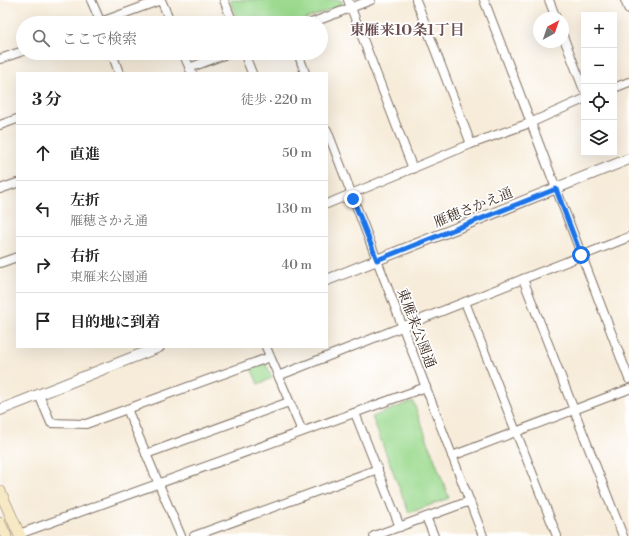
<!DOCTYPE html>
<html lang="ja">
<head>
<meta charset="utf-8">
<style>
  :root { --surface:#fff; --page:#f6f6f6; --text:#222; --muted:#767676; --line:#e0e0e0 }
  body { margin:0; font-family:"Libre Bodoni","Noto Serif JP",serif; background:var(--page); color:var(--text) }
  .controls { position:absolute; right:12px; top:12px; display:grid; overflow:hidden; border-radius:0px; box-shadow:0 4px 16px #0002 }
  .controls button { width:36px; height:36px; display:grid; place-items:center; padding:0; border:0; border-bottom:1px solid var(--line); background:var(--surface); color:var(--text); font:20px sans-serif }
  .compass { position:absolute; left:533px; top:12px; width:36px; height:36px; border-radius:50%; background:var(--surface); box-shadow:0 4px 16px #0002; rotate:40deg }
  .stop { position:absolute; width:12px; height:12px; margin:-9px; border:3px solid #1a73e8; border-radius:50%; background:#fff }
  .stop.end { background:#1a73e8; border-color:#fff; box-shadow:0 1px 4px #0008 }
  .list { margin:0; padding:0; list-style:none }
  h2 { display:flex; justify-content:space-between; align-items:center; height:52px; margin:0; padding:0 16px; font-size:17px }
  h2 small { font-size:13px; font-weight:400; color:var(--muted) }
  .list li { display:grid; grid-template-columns:26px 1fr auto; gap:12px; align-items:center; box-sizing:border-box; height:56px; padding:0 16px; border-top:1px solid var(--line) }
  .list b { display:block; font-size:15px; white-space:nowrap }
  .list p { margin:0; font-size:13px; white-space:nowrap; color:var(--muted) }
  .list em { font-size:13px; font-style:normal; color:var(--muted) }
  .icon { flex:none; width:22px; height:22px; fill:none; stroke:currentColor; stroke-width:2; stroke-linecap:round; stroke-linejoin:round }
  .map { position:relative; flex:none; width:629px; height:536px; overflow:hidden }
  .search { position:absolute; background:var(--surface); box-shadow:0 4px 16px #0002; left:16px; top:16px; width:312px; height:44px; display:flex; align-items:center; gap:10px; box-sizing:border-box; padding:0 14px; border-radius:22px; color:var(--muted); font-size:15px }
  .panel { position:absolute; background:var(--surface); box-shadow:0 4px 16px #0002; left:16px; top:72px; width:312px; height:276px; border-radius:0px }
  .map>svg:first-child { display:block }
  .green { fill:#9bda8f; stroke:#6b8256 }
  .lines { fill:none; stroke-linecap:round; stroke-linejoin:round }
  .minor-casing { stroke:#7d6e60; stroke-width:10 }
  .tertiary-casing { stroke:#7d6e60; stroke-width:12 }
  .secondary-casing { stroke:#7d6e60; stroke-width:12 }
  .minor { stroke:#fff; stroke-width:8 }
  .tertiary { stroke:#fff; stroke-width:10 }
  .secondary { stroke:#f7e9c3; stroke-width:11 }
  .route { stroke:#1a73e8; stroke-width:5 }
  .labels { text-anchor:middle; stroke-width:3.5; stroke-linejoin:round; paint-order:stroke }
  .street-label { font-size:14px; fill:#3b2a1e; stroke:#fff }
  .neighbourhood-label { font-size:15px; font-weight:bold; fill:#6c4f53; stroke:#fff }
</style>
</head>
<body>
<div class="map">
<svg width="629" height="536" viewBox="0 0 629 536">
  <rect width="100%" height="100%" fill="#fff"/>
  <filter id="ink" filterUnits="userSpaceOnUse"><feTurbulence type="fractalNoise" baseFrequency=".025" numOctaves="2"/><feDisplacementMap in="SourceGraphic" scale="8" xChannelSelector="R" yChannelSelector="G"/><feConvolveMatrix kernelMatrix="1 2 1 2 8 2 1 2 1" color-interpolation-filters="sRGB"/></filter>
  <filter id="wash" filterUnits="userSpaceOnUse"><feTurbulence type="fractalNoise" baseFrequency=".012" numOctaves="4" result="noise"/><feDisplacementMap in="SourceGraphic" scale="16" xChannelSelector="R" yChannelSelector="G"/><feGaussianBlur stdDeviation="0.9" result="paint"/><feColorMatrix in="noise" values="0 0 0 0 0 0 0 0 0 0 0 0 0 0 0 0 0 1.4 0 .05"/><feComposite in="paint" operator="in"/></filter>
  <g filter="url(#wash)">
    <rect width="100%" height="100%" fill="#f7ecda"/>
    <g class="green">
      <polygon points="230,0 341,0 343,5 295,23 238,23"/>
      <polygon points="265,362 272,378 258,384 251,368"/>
      <polygon points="413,401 449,498 409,513 372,417"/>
    </g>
  </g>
  <g filter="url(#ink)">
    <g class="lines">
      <g class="minor-casing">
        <g id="minor">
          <polyline points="91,0 101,23"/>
          <polyline points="161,0 171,23"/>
          <polyline points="224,0 233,23"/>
          <polyline points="348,0 413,169"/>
          <polyline points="416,0 471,144"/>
          <polyline points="484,0 629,379"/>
          <polyline points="549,0 556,18"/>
          <polyline points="98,23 161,0"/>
          <polyline points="311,23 371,0"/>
          <polyline points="563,36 584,90"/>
          <polyline points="112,53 119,73"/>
          <polyline points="183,53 192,73"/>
          <polyline points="244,53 252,73"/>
          <polyline points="298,53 305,73"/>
          <polyline points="0,59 23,51"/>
          <polyline points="189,68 229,53"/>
          <polyline points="614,88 629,82"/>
          <polyline points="0,125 17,119"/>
          <polyline points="327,130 483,536"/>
          <polyline points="0,189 17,183"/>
          <polyline points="327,204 471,144 530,123 584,99"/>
          <polyline points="0,263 17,257"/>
          <polyline points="523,279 623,536"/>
          <polyline points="465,302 557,536"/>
          <polyline points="266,347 302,431"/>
          <polyline points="278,376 629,237"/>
          <polyline points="39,395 51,423 86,424 270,357"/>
          <polyline points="127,409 181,536"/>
          <polyline points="355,413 400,527"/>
          <polyline points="146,454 289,402"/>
          <polyline points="452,456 629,389"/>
          <polyline points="426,517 434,536"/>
          <polyline points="19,534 426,387"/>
          <polyline points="194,536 378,469"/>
          <polyline points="374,536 470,501"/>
        </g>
      </g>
      <g class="tertiary-casing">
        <g id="tertiary">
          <polyline points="626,0 629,8"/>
          <polyline points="327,280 629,159"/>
          <polyline points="0,410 159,347"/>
        </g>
      </g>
      <g class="secondary-casing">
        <g id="secondary">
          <polyline points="0,491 20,536"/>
          <polyline points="0,523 6,536"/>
        </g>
      </g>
      <use href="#minor" class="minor"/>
      <use href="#tertiary" class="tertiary"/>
      <use href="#secondary" class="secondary"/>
    </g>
  </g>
  <g class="lines" filter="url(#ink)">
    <polyline class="route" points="353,199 377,260 556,189 581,255"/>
  </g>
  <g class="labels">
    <g class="street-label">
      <text transform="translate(473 207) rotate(-22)" y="5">雁穂さかえ通</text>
      <text transform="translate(417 328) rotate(69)" y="5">東雁来公園通</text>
    </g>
    <g class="neighbourhood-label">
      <text x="407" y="35">東雁来10条1丁目</text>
    </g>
  </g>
</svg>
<div class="controls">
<button>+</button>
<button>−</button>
<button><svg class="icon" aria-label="locate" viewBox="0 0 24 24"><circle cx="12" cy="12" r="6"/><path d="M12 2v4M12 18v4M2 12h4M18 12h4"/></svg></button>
<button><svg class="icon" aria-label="layers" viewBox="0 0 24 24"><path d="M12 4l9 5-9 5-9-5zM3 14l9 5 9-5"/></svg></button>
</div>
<svg class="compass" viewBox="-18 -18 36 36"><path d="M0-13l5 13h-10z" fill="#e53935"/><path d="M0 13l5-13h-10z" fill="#767676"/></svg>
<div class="stop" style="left:581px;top:255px"></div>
<div class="stop end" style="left:353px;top:199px"></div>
<div class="search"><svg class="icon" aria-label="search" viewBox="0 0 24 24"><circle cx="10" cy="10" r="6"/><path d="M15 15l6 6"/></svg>ここで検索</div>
<section class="panel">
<h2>3 分<small>徒歩 · 220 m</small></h2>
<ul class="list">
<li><svg class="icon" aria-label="ahead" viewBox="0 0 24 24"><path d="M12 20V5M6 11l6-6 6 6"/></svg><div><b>直進</b></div><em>50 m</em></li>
<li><svg class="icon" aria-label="left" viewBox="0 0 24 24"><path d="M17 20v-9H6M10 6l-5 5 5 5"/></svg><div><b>左折</b><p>雁穂さかえ通</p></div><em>130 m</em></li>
<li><svg class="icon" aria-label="right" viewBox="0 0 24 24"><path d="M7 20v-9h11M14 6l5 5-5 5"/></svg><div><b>右折</b><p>東雁来公園通</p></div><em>40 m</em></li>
<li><svg class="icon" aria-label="arrive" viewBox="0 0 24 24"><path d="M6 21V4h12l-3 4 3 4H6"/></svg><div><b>目的地に到着</b></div></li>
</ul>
</section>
</div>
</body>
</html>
